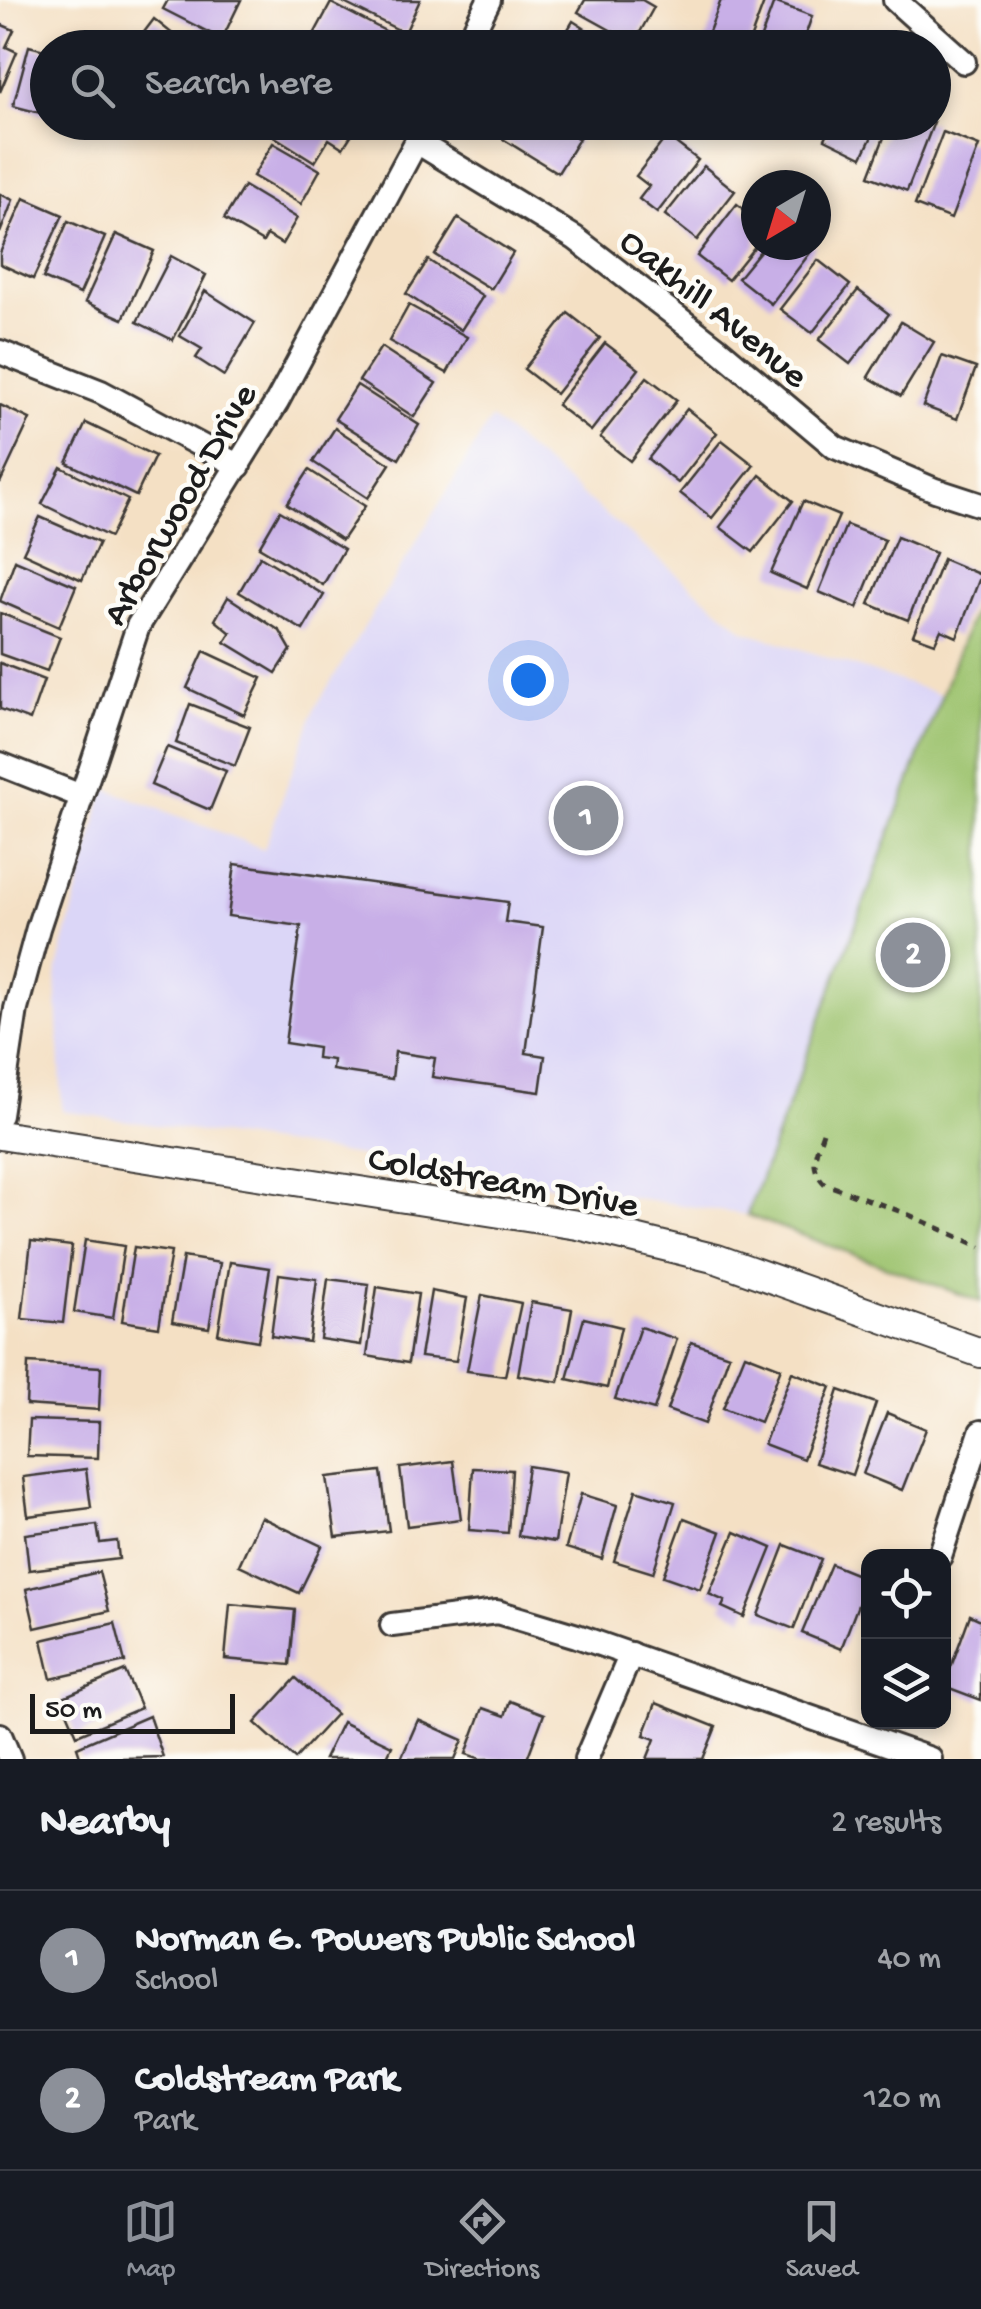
<!DOCTYPE html>
<html lang="en">
<head>
<meta charset="utf-8">
<style>
  :root { --surface:#171b24; --page:#242831; --text:#f1f3f6; --muted:#9ea1a6; --line:#363941; --accent:#8c9099 }
  body { margin:0; font-family:"Gochi Hand",sans-serif; background:var(--page); color:var(--text) }
  .controls { position:absolute; right:30px; bottom:30px; display:grid; overflow:hidden; border-radius:20px; box-shadow:0 5px 15px #0003 }
  .controls button { width:90px; height:90px; display:grid; place-items:center; padding:0; border:0; border-bottom:2px solid var(--line); background:var(--surface); color:var(--text); font:50px sans-serif }
  .compass { position:absolute; left:741px; top:170px; width:90px; height:90px; border-radius:50%; background:var(--surface); box-shadow:0 5px 15px #0003; rotate:218deg }
  .scale { position:absolute; left:30px; bottom:25px; width:205px; box-sizing:border-box; padding-left:10px; border:5px solid #1c1c1c; border-top:0; font-size:28px; line-height:35px; white-space:nowrap; color:#1c1c1c; -webkit-text-stroke:8px #fdfcf7; paint-order:stroke }
  .you { position:absolute; left:528px; top:680px; width:35px; height:35px; margin:-25px; border:8px solid #fff; border-radius:50%; background:#1a73e8; box-shadow:0 0 0 15px #1a73e833 }
  .badge { display:grid; place-items:center; width:65px; height:65px; border-radius:50%; background:var(--accent); color:#fff; font-size:32px; font-weight:700 }
  .pin { position:absolute; translate:-50% -50%; border:5px solid #fff; box-shadow:0 2px 10px #0006 }
  .list { margin:0; padding:0; list-style:none }
  h2 { display:flex; justify-content:space-between; align-items:center; height:130px; margin:0; padding:0 40px; font-size:42px }
  h2 small { font-size:32px; font-weight:400; color:var(--muted) }
  .list li { display:grid; grid-template-columns:65px 1fr auto; gap:30px; align-items:center; box-sizing:border-box; height:140px; padding:0 40px; border-top:2px solid var(--line) }
  .list b { display:block; font-size:38px; white-space:nowrap }
  .list p { margin:0; font-size:32px; white-space:nowrap; color:var(--muted) }
  .list em { font-size:32px; font-style:normal; color:var(--muted) }
  .icon { flex:none; width:55px; height:55px; fill:none; stroke:currentColor; stroke-width:2; stroke-linecap:round; stroke-linejoin:round }
  .map { position:relative; flex:none; width:981px; height:1759px; overflow:hidden }
  .search { position:absolute; background:var(--surface); box-shadow:0 5px 15px #0003; left:30px; right:30px; top:30px; height:110px; display:flex; align-items:center; gap:25px; box-sizing:border-box; padding:0 35px; border-radius:55px; color:var(--muted); font-size:38px }
  .sheet { height:410px; background:var(--surface) }
  nav { display:flex; justify-content:space-around; align-items:center; box-sizing:border-box; height:140px; border-top:2px solid var(--line); background:var(--surface); font-size:28px; color:var(--muted) }
  nav a { display:grid; justify-items:center; gap:5px }
  nav .on { color:var(--accent) }
  .map>svg:first-child { display:block }
  .built { fill:#dbd6f7 }
  .green { fill:#9cc26d; stroke:#5c6f44; stroke-width:2.5 }
  .building { fill:#c8afe7 }
  .lines { fill:none; stroke-linecap:round; stroke-linejoin:round }
  .minor-casing { stroke:#3c3935; stroke-width:28 }
  .tertiary-casing { stroke:#3c3935; stroke-width:32 }
  .path { stroke:#3c3935; stroke-width:5; stroke-dasharray:8 8; stroke-linecap:butt }
  .minor { stroke:#fff; stroke-width:22 }
  .tertiary { stroke:#fff; stroke-width:28 }
  .labels { text-anchor:middle; stroke-width:9; stroke-linejoin:round; paint-order:stroke }
  .street-label { font-size:38px; fill:#1c1c1c; stroke:#fdfcf7 }
</style>
</head>
<body>
<div class="map">
<svg width="981" height="1759" viewBox="0 0 981 1759">
  <rect width="100%" height="100%" fill="#fdfcf7"/>
  <filter id="ink" filterUnits="userSpaceOnUse"><feTurbulence type="fractalNoise" baseFrequency=".01" numOctaves="2"/><feDisplacementMap in="SourceGraphic" scale="20" xChannelSelector="R" yChannelSelector="G"/><feConvolveMatrix kernelMatrix="1 2 1 2 8 2 1 2 1" color-interpolation-filters="sRGB"/></filter>
  <filter id="wash" filterUnits="userSpaceOnUse"><feTurbulence type="fractalNoise" baseFrequency=".0048" numOctaves="4" result="noise"/><feDisplacementMap in="SourceGraphic" scale="40" xChannelSelector="R" yChannelSelector="G"/><feGaussianBlur stdDeviation="2.25" result="paint"/><feColorMatrix in="noise" values="0 0 0 0 0 0 0 0 0 0 0 0 0 0 0 0 0 1.4 0 .05"/><feComposite in="paint" operator="in"/></filter>
  <g filter="url(#wash)">
    <rect width="100%" height="100%" fill="#f4e0c4"/>
    <polygon class="built" points="491,419 745,631 943,695 747,1215 62,1111 56,976 105,788 264,849 315,708"/>
    <polygon class="green" points="981,590 981,1302 747,1215"/>
    <g id="blocks">
      <g class="building">
        <polygon points="168,0 241,0 222,39 163,9"/>
        <polygon points="338,0 420,0 405,33"/>
        <polygon points="585,0 642,0 654,7 634,43 578,12"/>
        <polygon points="721,0 765,0 747,48 720,48 705,42"/>
        <polygon points="774,2 812,16 801,48 757,48"/>
        <polygon points="331,3 397,37 391,48 325,48 311,40"/>
        <polygon points="154,19 190,48 132,48"/>
        <polygon points="573,21 615,48 557,48"/>
        <polygon points="0,24 14,30 6,47 17,52 0,92"/>
        <polygon points="818,34 848,48 813,48"/>
        <polygon points="29,46 48,51 48,115 13,106"/>
        <polygon points="81,122 124,122 124,129 82,130"/>
        <polygon points="273,122 333,122 352,134 343,148 329,139 315,162 267,132"/>
        <polygon points="513,122 552,122 579,139 558,173 503,139"/>
        <polygon points="568,122 596,122 589,135"/>
        <polygon points="833,122 879,122 862,157 825,139"/>
        <polygon points="890,122 934,122 907,191 869,176"/>
        <polygon points="943,132 979,146 951,219 915,205"/>
        <polygon points="667,136 698,160 657,213 639,199 649,186 636,176"/>
        <polygon points="273,143 320,170 301,204 253,176"/>
        <polygon points="704,166 735,191 697,240 665,215"/>
        <polygon points="244,186 297,218 282,244 267,235 263,242 224,219"/>
        <polygon points="0,194 13,200 0,233"/>
        <polygon points="24,198 63,215 33,279 0,264 0,253"/>
        <polygon points="737,204 756,219 756,245 728,280 697,256"/>
        <polygon points="458,218 513,253 491,289 435,255"/>
        <polygon points="68,221 105,237 80,294 43,278"/>
        <polygon points="116,234 154,251 123,319 85,302"/>
        <polygon points="765,245 816,245 771,304 738,278"/>
        <polygon points="171,256 206,275 173,340 137,322"/>
        <polygon points="428,260 483,296 461,330 406,294"/>
        <polygon points="818,260 850,285 812,333 780,309"/>
        <polygon points="858,290 889,314 850,364 819,340"/>
        <polygon points="205,291 255,323 224,376 196,358 202,349 180,336"/>
        <polygon points="409,305 467,337 447,373 389,341"/>
        <polygon points="568,313 600,338 556,394 524,369"/>
        <polygon points="901,322 934,342 901,396 868,377"/>
        <polygon points="605,343 639,369 591,431 557,405"/>
        <polygon points="381,347 436,383 414,417 359,381"/>
        <polygon points="942,356 976,368 957,419 923,406"/>
        <polygon points="647,377 677,400 630,461 600,437"/>
        <polygon points="357,385 419,425 399,459 335,419"/>
        <polygon points="0,405 30,419 0,483"/>
        <polygon points="687,409 717,433 678,483 648,459"/>
        <polygon points="86,423 155,456 136,496 67,463"/>
        <polygon points="335,428 390,464 368,498 313,462"/>
        <polygon points="722,440 754,465 712,518 680,493"/>
        <polygon points="61,467 128,500 110,537 42,504"/>
        <polygon points="309,470 365,506 342,540 287,504"/>
        <polygon points="760,475 793,501 753,552 720,527"/>
        <polygon points="803,501 839,516 807,589 771,573"/>
        <polygon points="280,511 344,549 323,585 259,547"/>
        <polygon points="40,517 99,543 82,580 23,553"/>
        <polygon points="846,525 885,540 857,608 819,592"/>
        <polygon points="897,537 935,553 908,620 869,604"/>
        <polygon points="260,556 324,595 303,630 239,592"/>
        <polygon points="943,559 981,575 957,637 941,630 935,643 913,635"/>
        <polygon points="15,560 76,586 59,627 0,601"/>
        <polygon points="228,597 280,631 291,650 276,673 225,642 231,633 215,620"/>
        <polygon points="0,613 60,637 47,671 0,654"/>
        <polygon points="204,651 262,678 244,715 187,688"/>
        <polygon points="0,663 44,680 30,720 0,709"/>
        <polygon points="190,704 250,727 235,766 176,743"/>
        <polygon points="167,747 226,771 210,810 151,785"/>
        <polygon points="235,864 508,902 505,922 543,927 526,1053 545,1056 540,1092 432,1077 435,1058 395,1052 392,1079 332,1070 333,1060 317,1058 318,1048 285,1043 301,926 228,916"/>
        <polygon points="85,1240 124,1246 113,1318 74,1312"/>
        <polygon points="31,1241 72,1246 63,1323 22,1319"/>
        <polygon points="134,1247 171,1252 159,1327 122,1321"/>
        <polygon points="183,1257 220,1263 209,1328 172,1322"/>
        <polygon points="230,1262 270,1268 258,1341 218,1334"/>
        <polygon points="279,1274 317,1279 309,1342 271,1336"/>
        <polygon points="328,1279 369,1284 361,1345 320,1339"/>
        <polygon points="377,1287 418,1294 408,1363 367,1356"/>
        <polygon points="431,1291 467,1298 456,1361 420,1357"/>
        <polygon points="482,1295 521,1303 505,1376 467,1371"/>
        <polygon points="531,1302 572,1309 559,1382 518,1375"/>
        <polygon points="584,1318 621,1327 607,1388 567,1379"/>
        <polygon points="640,1327 677,1339 654,1410 615,1399"/>
        <polygon points="691,1342 729,1355 705,1424 667,1410"/>
        <polygon points="745,1354 781,1368 760,1422 723,1408"/>
        <polygon points="28,1363 101,1367 99,1410 26,1405"/>
        <polygon points="792,1372 831,1387 803,1459 764,1444"/>
        <polygon points="839,1390 876,1403 852,1475 815,1463"/>
        <polygon points="887,1413 926,1429 902,1490 863,1474"/>
        <polygon points="29,1420 99,1422 98,1458 27,1456"/>
        <polygon points="453,1461 461,1519 407,1526 400,1468"/>
        <polygon points="528,1466 566,1472 555,1542 518,1536"/>
        <polygon points="473,1468 512,1470 508,1533 469,1530"/>
        <polygon points="86,1469 91,1508 28,1516 23,1477"/>
        <polygon points="381,1471 389,1531 336,1537 327,1477"/>
        <polygon points="636,1490 675,1502 653,1573 614,1561"/>
        <polygon points="581,1494 617,1505 602,1559 566,1548"/>
        <polygon points="261,1517 322,1546 299,1593 239,1565"/>
        <polygon points="684,1518 721,1532 700,1589 663,1576"/>
        <polygon points="97,1525 100,1543 117,1541 119,1559 29,1570 25,1534"/>
        <polygon points="735,1532 772,1548 744,1617 722,1607 725,1601 709,1594"/>
        <polygon points="785,1545 821,1559 794,1629 758,1615"/>
        <polygon points="831,1564 868,1579 841,1649 802,1633"/>
        <polygon points="99,1572 109,1611 35,1628 26,1589"/>
        <polygon points="230,1604 295,1610 290,1665 225,1659"/>
        <polygon points="970,1615 981,1620 981,1700 944,1686"/>
        <polygon points="115,1623 125,1662 51,1679 42,1640"/>
        <polygon points="125,1671 141,1708 77,1735 61,1698"/>
        <polygon points="296,1678 336,1714 295,1759 255,1723"/>
        <polygon points="510,1701 544,1714 527,1759 481,1759 466,1754 483,1708 505,1716"/>
        <polygon points="656,1703 716,1727 703,1759 647,1759 655,1739 644,1735"/>
        <polygon points="149,1716 163,1757 81,1759 77,1747"/>
        <polygon points="418,1720 463,1740 455,1759 401,1759"/>
        <polygon points="342,1722 392,1746 386,1759 324,1759"/>
      </g>
    </g>
  </g>
  <g filter="url(#ink)">
    <use href="#blocks" fill-opacity="0" stroke="#3c3935" stroke-width="2.5"/>
    <g class="lines">
      <g class="minor-casing">
        <g id="minor">
          <polyline points="895,0 964,62"/>
          <polyline points="465,48 489,0"/>
          <polyline points="417,142 575,238 716,347 835,447 935,490 981,505"/>
          <polyline points="0,352 101,392 239,466"/>
          <polyline points="0,764 81,796"/>
          <polyline points="0,1115 16,1009 38,928 138,626 277,402 427,122"/>
          <polyline points="940,1556 981,1432"/>
          <polyline points="392,1625 497,1612 577,1636 930,1759"/>
          <polyline points="0,1735 10,1759"/>
          <polyline points="586,1759 631,1654"/>
        </g>
      </g>
      <g class="tertiary-casing">
        <polyline id="tertiary" points="0,1135 578,1225 717,1259 981,1353"/>
      </g>
      <path class="path" d="M823,1132C816,1153 808,1167 825,1184L907,1214L981,1247"/>
      <use href="#minor" class="minor"/>
      <use href="#tertiary" class="tertiary"/>
    </g>
  </g>
  <g class="labels">
    <g class="street-label">
      <text transform="translate(716 306) rotate(39)" y="13">Oakhill Avenue</text>
      <text transform="translate(177 503) rotate(-60)" y="13">Arborwood Drive</text>
      <text transform="translate(504 1179) rotate(10)" y="13">Coldstream Drive</text>
    </g>
  </g>
</svg>
<div class="controls">
<button><svg class="icon" aria-label="locate" viewBox="0 0 24 24"><circle cx="12" cy="12" r="6"/><path d="M12 2v4M12 18v4M2 12h4M18 12h4"/></svg></button>
<button><svg class="icon" aria-label="layers" viewBox="0 0 24 24"><path d="M12 4l9 5-9 5-9-5zM3 14l9 5 9-5"/></svg></button>
</div>
<svg class="compass" viewBox="-18 -18 36 36"><path d="M0-13l5 13h-10z" fill="#e53935"/><path d="M0 13l5-13h-10z" fill="#9ea1a6"/></svg>
<div class="scale">50 m</div>
<div class="you"></div>
<div class="pin badge" style="left:586px;top:818px">1</div>
<div class="pin badge" style="left:913px;top:955px">2</div>
<div class="search"><svg class="icon" aria-label="search" viewBox="0 0 24 24"><circle cx="10" cy="10" r="6"/><path d="M15 15l6 6"/></svg>Search here</div>
</div>
<section class="sheet">
<h2>Nearby<small>2 results</small></h2>
<ul class="list">
<li><span class="badge">1</span><div><b>Norman G. Powers Public School</b><p>School</p></div><em>40 m</em></li>
<li><span class="badge">2</span><div><b>Coldstream Park</b><p>Park</p></div><em>120 m</em></li>
</ul>
</section>
<nav>
<a class="on"><svg class="icon" aria-label="map" viewBox="0 0 24 24"><path d="M3 6l6-2 6 2 6-2v14l-6 2-6-2-6 2zM9 4v14M15 6v14"/></svg>Map</a>
<a><svg class="icon" aria-label="directions" viewBox="0 0 24 24"><path d="M12 3l9 9-9 9-9-9zM9 14v-3h6M13 9l2 2-2 2"/></svg>Directions</a>
<a><svg class="icon" aria-label="saved" viewBox="0 0 24 24"><path d="M7 4h10v16l-5-4-5 4z"/></svg>Saved</a>
</nav>
</body>
</html>
